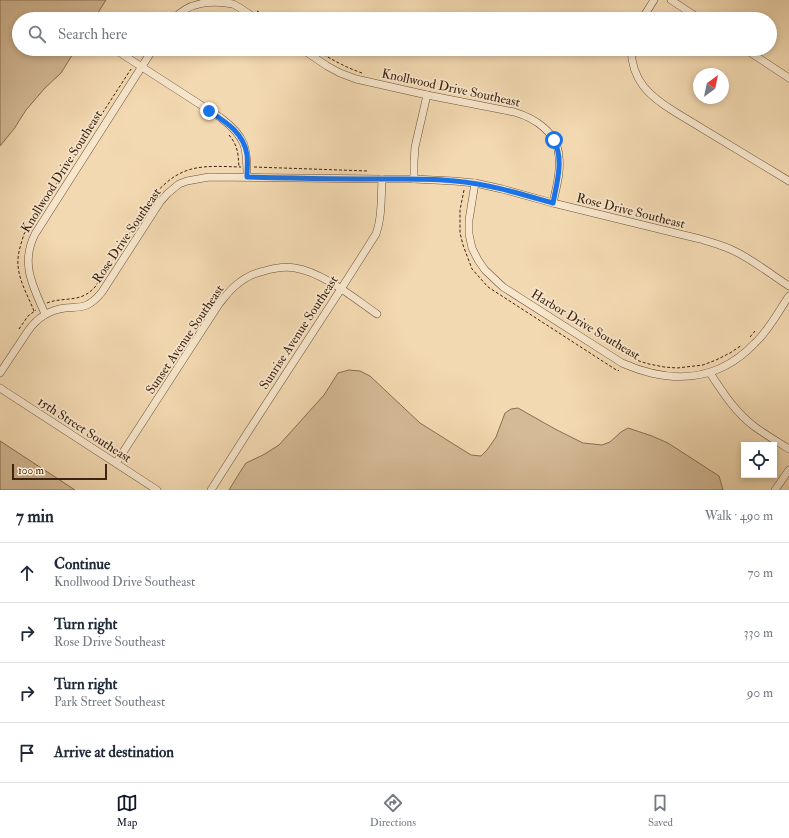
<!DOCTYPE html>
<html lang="en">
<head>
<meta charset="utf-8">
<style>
  :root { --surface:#fff; --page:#f2f2f3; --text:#1f2937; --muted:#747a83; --line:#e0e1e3; --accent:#111827 }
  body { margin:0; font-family:"IM FELL Double Pica",serif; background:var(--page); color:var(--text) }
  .controls { position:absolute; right:12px; bottom:12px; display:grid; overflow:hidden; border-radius:0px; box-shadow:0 2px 6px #0003 }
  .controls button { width:36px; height:36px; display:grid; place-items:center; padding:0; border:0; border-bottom:1px solid var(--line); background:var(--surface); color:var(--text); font:20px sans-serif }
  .compass { position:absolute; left:693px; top:68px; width:36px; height:36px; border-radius:50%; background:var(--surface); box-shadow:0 2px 6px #0003; rotate:33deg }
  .scale { position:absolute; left:12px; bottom:10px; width:95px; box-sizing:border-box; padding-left:4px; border:2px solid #3d2312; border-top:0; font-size:11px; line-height:14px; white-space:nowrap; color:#3d2312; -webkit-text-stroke:3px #f7e6cc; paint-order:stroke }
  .stop { position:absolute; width:12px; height:12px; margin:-9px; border:3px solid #1a73e8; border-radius:50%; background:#fff }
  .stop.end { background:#1a73e8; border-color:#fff; box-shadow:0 1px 4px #0008 }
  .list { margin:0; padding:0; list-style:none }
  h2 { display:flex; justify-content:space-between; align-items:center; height:52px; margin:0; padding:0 16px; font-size:17px }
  h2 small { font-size:13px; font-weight:400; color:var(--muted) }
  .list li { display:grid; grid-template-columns:26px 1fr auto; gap:12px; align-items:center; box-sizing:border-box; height:60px; padding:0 16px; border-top:1px solid var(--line) }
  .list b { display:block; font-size:15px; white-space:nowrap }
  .list p { margin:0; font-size:13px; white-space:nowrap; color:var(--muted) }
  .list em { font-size:13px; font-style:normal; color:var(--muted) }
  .icon { flex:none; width:22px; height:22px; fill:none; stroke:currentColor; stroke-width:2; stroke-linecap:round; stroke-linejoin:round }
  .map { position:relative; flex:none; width:789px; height:490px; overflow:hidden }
  .search { position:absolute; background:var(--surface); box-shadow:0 2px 6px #0003; left:12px; right:12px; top:12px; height:44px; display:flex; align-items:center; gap:10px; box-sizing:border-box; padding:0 14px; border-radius:22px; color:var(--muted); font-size:15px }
  .sheet { height:292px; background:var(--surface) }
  nav { display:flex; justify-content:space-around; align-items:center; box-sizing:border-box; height:56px; border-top:1px solid var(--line); background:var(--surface); font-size:11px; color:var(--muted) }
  nav a { display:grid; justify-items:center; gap:2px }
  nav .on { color:var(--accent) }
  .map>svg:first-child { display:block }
  .green { fill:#d4ba96; stroke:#886e54 }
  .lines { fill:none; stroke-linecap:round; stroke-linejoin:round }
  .minor-casing { stroke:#6a503a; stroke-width:8 }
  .path { stroke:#3d2312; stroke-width:1; stroke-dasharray:3 2; stroke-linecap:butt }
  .minor { stroke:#f7e6cc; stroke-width:7 }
  .route { stroke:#1a73e8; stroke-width:5 }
  .labels { text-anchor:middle; stroke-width:3.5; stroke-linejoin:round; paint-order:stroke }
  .street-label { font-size:13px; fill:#3d2312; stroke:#f7e6cc }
</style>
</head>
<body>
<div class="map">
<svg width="789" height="490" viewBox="0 0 789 490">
  <rect width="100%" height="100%" fill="#f3d9b1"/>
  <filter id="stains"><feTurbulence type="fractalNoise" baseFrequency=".005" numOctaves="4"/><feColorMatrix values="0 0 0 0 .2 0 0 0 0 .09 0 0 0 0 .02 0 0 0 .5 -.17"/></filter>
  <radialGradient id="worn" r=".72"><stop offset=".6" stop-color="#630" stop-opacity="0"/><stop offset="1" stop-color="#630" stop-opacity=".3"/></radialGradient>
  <g class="green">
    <polygon points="0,0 106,0 94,19 19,19 19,49 76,49 61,73 45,88 26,110 14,129 0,146"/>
    <polygon points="349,370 360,371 370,376 420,423 471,455 481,456 487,450 496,437 505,413 511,409 518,408 555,429 583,443 602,445 610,442 621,432 628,428 652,436 668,443 719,476 723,490 229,490 240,472 246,463 263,455 279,445 324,395 338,373"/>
    <polygon points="0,441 75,490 0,490"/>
  </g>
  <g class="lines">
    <g class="minor-casing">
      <g id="minor">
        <polyline points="671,0 700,19"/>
        <path d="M174,19C188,2 212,0 233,4C241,8 249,14 256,19"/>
        <polyline points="642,19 654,0"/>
        <path d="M114,49L221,118C246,137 247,147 247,177"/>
        <path d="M302,49L327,66L340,73L356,79L427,95L514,112C535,118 558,133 559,157C561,173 556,188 553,203"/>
        <path d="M631,49C632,81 649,96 675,112L789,181"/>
        <polyline points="745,49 789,78"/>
        <polyline points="414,179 414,162 415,147 427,95"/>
        <path d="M475,183L469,220V234L472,248L478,260L485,270L503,287L622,363C670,384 717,383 755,343C769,330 778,312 789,296"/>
        <path d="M45,314C33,286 20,264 35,234L153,49"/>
        <path d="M0,373L28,331C37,318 49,310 65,308C73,307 81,308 87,305C93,302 98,297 102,292L160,202L167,194L179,184L187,181L209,177L382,179H414L454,181L475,183L502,189L553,203L700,239C710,242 721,245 730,249C751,258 770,274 789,286"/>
        <path d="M710,373C723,393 736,413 755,427C766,435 778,442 789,449"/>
        <polyline points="0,388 157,490"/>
        <path d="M116,463L219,304C224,298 229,291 235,286C243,279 254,273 264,271C274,268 285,266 295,268C322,272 354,298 377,314"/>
        <path d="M211,490L246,435L341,289L376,234C382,217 381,198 382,179"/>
        <polyline points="775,490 789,470"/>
      </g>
    </g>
    <g class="path">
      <polyline points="257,11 270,19"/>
      <path d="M315,49C330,59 345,67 362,73"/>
      <path d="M229,135C238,146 238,153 239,167"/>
      <polyline points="254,167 368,171"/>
      <polyline points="464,190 460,210 460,233 463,245 472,269 488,287 607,364 618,371 619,370"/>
      <path d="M47,303C59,298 73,301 85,295C89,293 92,290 95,287L155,194C182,163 203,166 241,167"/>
      <path d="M34,311C28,296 19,281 18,265C17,255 21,244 24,234L131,69"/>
      <polyline points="19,329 28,316 36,310"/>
      <polyline points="750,337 755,331"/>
      <polyline points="626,356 627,354 639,361 649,364 664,367 677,368 703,365 716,360 730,353 742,345"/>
    </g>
    <use href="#minor" class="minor"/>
  </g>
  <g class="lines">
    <path class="route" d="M209,111C226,122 244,133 247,155C248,162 247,170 247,177C292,178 337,179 381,179C406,179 430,178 455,181C489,184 521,194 553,203C557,182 564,160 554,140"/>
  </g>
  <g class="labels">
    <g class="street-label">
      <text transform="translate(451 87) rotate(12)" y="5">Knollwood Drive Southeast</text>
      <text transform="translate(61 171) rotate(-58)" y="5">Knollwood Drive Southeast</text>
      <text transform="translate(631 210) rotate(14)" y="5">Rose Drive Southeast</text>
      <text transform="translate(126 235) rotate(-56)" y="5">Rose Drive Southeast</text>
      <text transform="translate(586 324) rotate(31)" y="5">Harbor Drive Southeast</text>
      <text transform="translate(298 332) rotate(-57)" y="5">Sunrise Avenue Southeast</text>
      <text transform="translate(184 339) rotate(-56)" y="5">Sunset Avenue Southeast</text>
      <text transform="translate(85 429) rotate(33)" y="5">15th Street Southeast</text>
    </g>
  </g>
  <rect width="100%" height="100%" filter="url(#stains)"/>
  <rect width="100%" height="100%" fill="url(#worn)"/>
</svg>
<div class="controls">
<button><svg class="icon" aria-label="locate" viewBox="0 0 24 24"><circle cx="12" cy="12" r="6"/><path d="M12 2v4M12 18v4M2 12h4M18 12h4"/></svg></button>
</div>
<svg class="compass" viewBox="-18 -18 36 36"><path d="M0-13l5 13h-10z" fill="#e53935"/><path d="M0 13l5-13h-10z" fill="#747a83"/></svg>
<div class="scale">100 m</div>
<div class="stop" style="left:554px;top:140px"></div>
<div class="stop end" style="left:209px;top:111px"></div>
<div class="search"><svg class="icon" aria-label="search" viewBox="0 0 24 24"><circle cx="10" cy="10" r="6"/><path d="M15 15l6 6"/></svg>Search here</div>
</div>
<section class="sheet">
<h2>7 min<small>Walk · 490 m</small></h2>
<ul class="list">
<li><svg class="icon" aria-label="ahead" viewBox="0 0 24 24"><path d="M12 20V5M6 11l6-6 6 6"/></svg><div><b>Continue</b><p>Knollwood Drive Southeast</p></div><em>70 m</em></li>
<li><svg class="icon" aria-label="right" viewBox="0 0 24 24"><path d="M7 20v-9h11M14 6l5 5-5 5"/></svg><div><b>Turn right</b><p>Rose Drive Southeast</p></div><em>330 m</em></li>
<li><svg class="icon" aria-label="right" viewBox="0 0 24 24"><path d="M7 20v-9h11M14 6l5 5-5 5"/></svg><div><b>Turn right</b><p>Park Street Southeast</p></div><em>90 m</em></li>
<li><svg class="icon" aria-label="arrive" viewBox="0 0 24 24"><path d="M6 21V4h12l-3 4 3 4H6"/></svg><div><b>Arrive at destination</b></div></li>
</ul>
</section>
<nav>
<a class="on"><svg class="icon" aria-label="map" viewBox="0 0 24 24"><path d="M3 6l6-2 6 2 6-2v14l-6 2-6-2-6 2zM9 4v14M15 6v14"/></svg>Map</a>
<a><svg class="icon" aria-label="directions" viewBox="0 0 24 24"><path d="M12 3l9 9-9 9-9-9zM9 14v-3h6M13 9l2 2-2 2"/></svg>Directions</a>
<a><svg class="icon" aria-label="saved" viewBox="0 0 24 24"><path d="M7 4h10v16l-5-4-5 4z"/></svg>Saved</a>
</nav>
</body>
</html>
